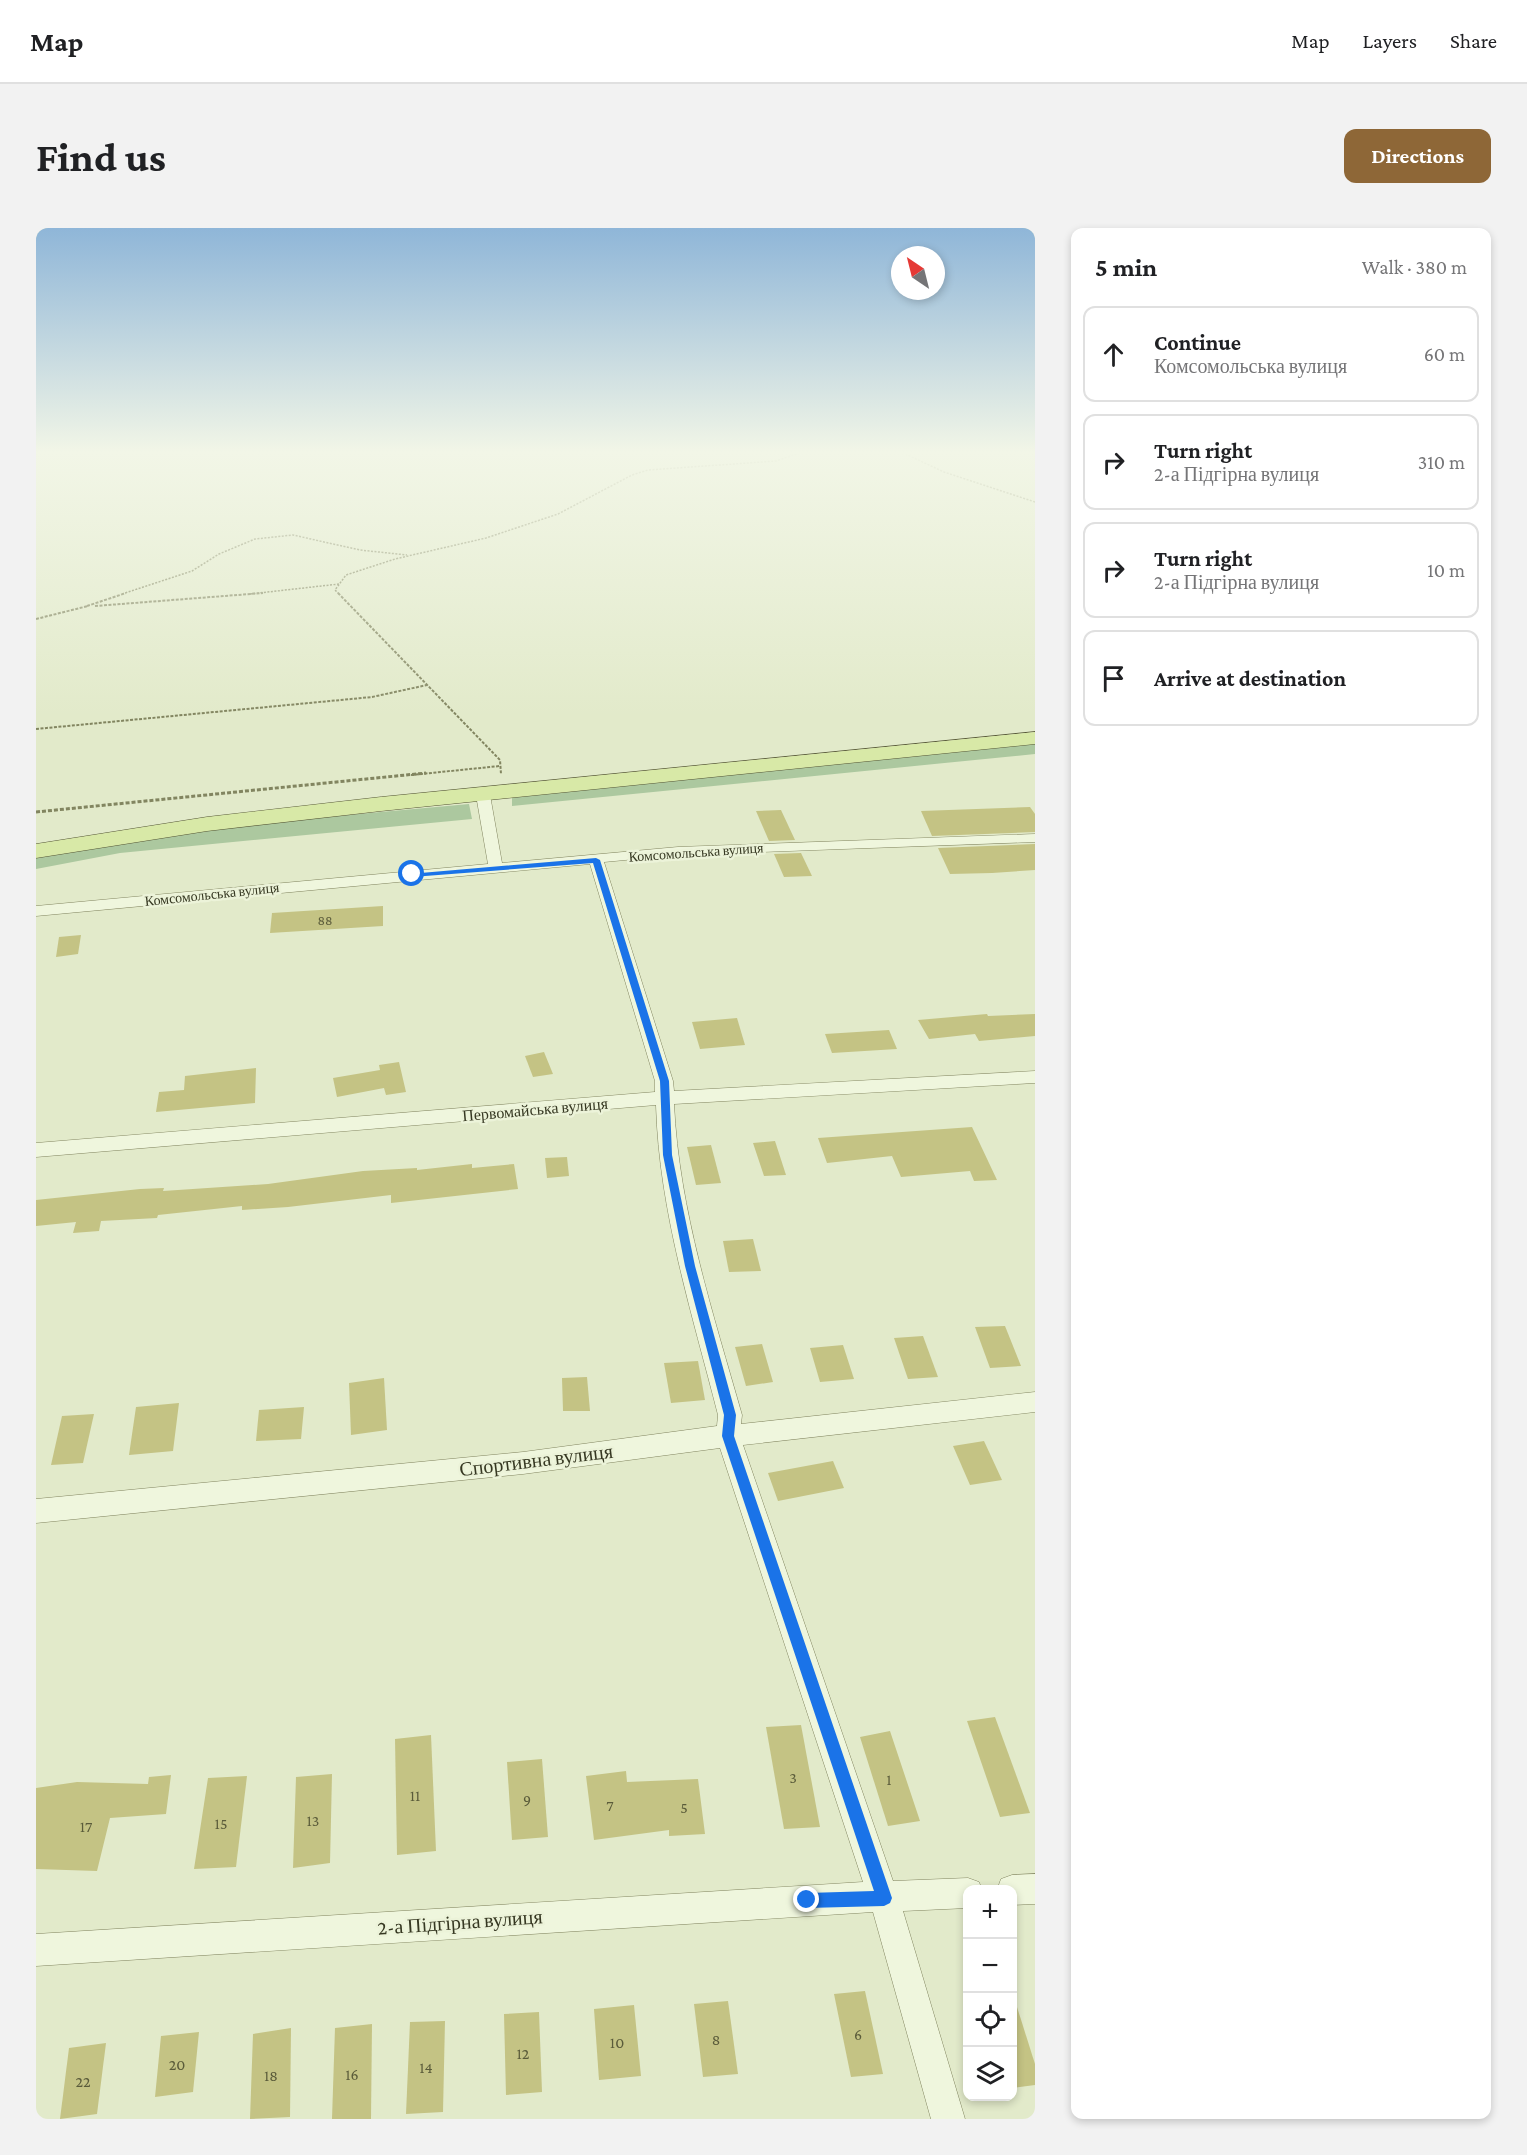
<!DOCTYPE html>
<html lang="en">
<head>
<meta charset="utf-8">
<style>
  :root { --surface:#fff; --page:#f2f2f2; --text:#202124; --muted:#757577; --line:#e0e0e0; --accent:#8e6737 }
  body { margin:0; font-family:"Crimson Pro",serif; background:var(--page); color:var(--text) }
  .controls { position:absolute; right:18px; bottom:18px; display:grid; overflow:hidden; border-radius:12px; box-shadow:0 3px 9px #0003 }
  .controls button { width:54px; height:54px; display:grid; place-items:center; padding:0; border:0; border-bottom:2px solid var(--line); background:var(--surface); color:var(--text); font:30px sans-serif }
  .compass { position:absolute; left:855px; top:18px; width:54px; height:54px; border-radius:50%; background:var(--surface); box-shadow:0 3px 9px #0003; rotate:325deg }
  .stop { position:absolute; width:18px; height:18px; margin:-14px; border:4px solid #1a73e8; border-radius:50%; background:#fff }
  .stop.end { background:#1a73e8; border-color:#fff; box-shadow:0 2px 6px #0008 }
  .list { margin:0; padding:0; list-style:none }
  h2 { display:flex; justify-content:space-between; align-items:center; height:78px; margin:0; padding:0 24px; font-size:26px }
  h2 small { font-size:20px; font-weight:400; color:var(--muted) }
  .list li { display:grid; grid-template-columns:39px 1fr auto; gap:18px; align-items:center; box-sizing:border-box; height:96px; margin:0 12px 12px; padding:0 12px; border:2px solid var(--line); border-radius:12px }
  .list b { display:block; font-size:22px; white-space:nowrap }
  .list p { margin:0; font-size:20px; white-space:nowrap; color:var(--muted) }
  .list em { font-size:20px; font-style:normal; color:var(--muted) }
  .icon { flex:none; width:33px; height:33px; fill:none; stroke:currentColor; stroke-width:2; stroke-linecap:round; stroke-linejoin:round }
  .map { position:relative; flex:none; width:999px; height:1891px; overflow:hidden; border-radius:12px }
  header { display:flex; align-items:center; gap:36px; box-sizing:border-box; height:84px; padding:0 30px; background:var(--surface); border-bottom:2px solid var(--line) }
  header strong { font-size:28px }
  nav { display:flex; gap:33px; margin-inline-start:auto; font-size:21px }
  .intro { display:flex; align-items:center; justify-content:space-between; box-sizing:border-box; height:144px; padding:0 36px }
  h1 { margin:0; font-size:42px }
  .button { padding:15px 27px; border-radius:12px; background:var(--accent); color:#fff; font-size:21px; font-weight:700 }
  main { display:flex; gap:36px; padding:0 36px }
  aside { flex:1; background:var(--surface); border-radius:12px; box-shadow:0 3px 9px #0003 }
  .map>svg:first-child { display:block }
  .green { fill:#acc89f }
  .building { fill:#c4c384 }
  .lines { fill:none; stroke-linecap:round; stroke-linejoin:round }
  .street-casing { stroke:#828560; stroke-width:1 }
  .primary-casing { stroke:#535434; stroke-width:1 }
  .path-far2 { stroke:#828560; stroke-width:1.5; stroke-dasharray:2 1.5; stroke-linecap:butt }
  .path-far1 { stroke:#828560; stroke-width:2; stroke-dasharray:3 1.5; stroke-linecap:butt }
  .path { stroke:#828560; stroke-width:3; stroke-dasharray:4 2; stroke-linecap:butt }
  .street { fill:#eff6dd; fill-rule:evenodd }
  .primary { fill:#d8e9a7; fill-rule:evenodd }
  .route { fill:#1a73e8 }
  .labels { text-anchor:middle; stroke-width:5; stroke-linejoin:round; paint-order:stroke }
  .far-street-label { font-size:14px; fill:#363822; stroke:#ecf3d9 }
  .number-label { font-size:14px; fill:#5a5b3a }
  .street-label { font-size:16px; fill:#363822; stroke:#ecf3d9 }
  .near-number-label { font-size:16px; fill:#5a5b3a }
  .near-street-label { font-size:20px; fill:#363822; stroke:#ecf3d9 }
</style>
</head>
<body>
<header>
<strong>Map</strong>
<nav><a>Map</a><a>Layers</a><a>Share</a></nav>
</header>
<div class="intro"><h1>Find us</h1><a class="button">Directions</a></div>
<main>
<div class="map">
<svg width="999" height="1891" viewBox="0 0 999 1891">
  <rect width="100%" height="100%" fill="#e2eaca"/>
  <g class="green">
    <polygon points="999,515 999,526 476,578 476,569"/>
    <polygon points="433,576 436,591 84,625 0,641 0,627 181,599"/>
  </g>
  <g class="building">
    <polygon points="994,579 999,586 999,604 896,608 885,583"/>
    <polygon points="745,582 759,612 733,613 720,583"/>
    <polygon points="999,616 999,642 956,645 914,646 902,620"/>
    <polygon points="765,625 776,648 748,649 738,626"/>
    <polygon points="347,678 347,698 234,705 236,685"/>
    <polygon points="45,707 42,726 20,729 23,709"/>
    <polygon points="951,786 952,788 999,786 999,808 943,813 939,806 893,811 882,792"/>
    <polygon points="701,790 709,817 664,821 656,794"/>
    <polygon points="853,802 861,821 796,825 789,806"/>
    <polygon points="508,824 517,846 497,849 489,828"/>
    <polygon points="363,834 370,864 350,867 348,860 301,869 297,850 344,842 343,837"/>
    <polygon points="220,840 219,875 120,884 123,864 148,862 149,848"/>
    <polygon points="936,899 961,952 938,953 934,943 865,949 856,928 791,935 782,910"/>
    <polygon points="739,913 750,947 728,948 717,915"/>
    <polygon points="675,917 685,955 660,957 651,919"/>
    <polygon points="531,929 533,948 511,950 509,930"/>
    <polygon points="436,936 436,940 478,936 482,961 355,975 355,967 252,979 206,982 206,978 122,987 121,990 65,993 63,1003 37,1005 40,994 0,998 0,972 104,961 128,960 127,963 232,956 327,943 381,940 381,942"/>
    <polygon points="717,1011 725,1043 693,1044 687,1013"/>
    <polygon points="969,1098 985,1138 954,1140 939,1099"/>
    <polygon points="887,1108 902,1149 872,1151 858,1110"/>
    <polygon points="726,1116 737,1154 710,1158 699,1119"/>
    <polygon points="807,1117 818,1151 784,1154 774,1120"/>
    <polygon points="662,1133 669,1172 635,1175 628,1135"/>
    <polygon points="551,1149 554,1183 527,1183 526,1150"/>
    <polygon points="348,1150 351,1202 315,1207 313,1155"/>
    <polygon points="143,1175 137,1223 93,1227 100,1179"/>
    <polygon points="268,1179 265,1211 220,1213 223,1182"/>
    <polygon points="58,1186 47,1235 15,1237 26,1188"/>
    <polygon points="948,1213 966,1252 934,1257 917,1218"/>
    <polygon points="797,1233 808,1260 742,1273 732,1245"/>
    <polygon points="959,1489 994,1585 964,1589 931,1493"/>
    <polygon points="765,1497 784,1599 748,1601 730,1499"/>
    <polygon points="854,1503 884,1593 852,1598 824,1509"/>
    <polygon points="395,1507 400,1623 361,1627 359,1511"/>
    <polygon points="506,1531 512,1609 476,1612 471,1534"/>
    <polygon points="590,1543 591,1554 662,1551 669,1606 633,1608 633,1602 558,1612 550,1548"/>
    <polygon points="296,1546 294,1635 257,1640 260,1549"/>
    <polygon points="135,1547 130,1586 74,1590 61,1643 0,1641 0,1560 41,1554 112,1556 113,1549"/>
    <polygon points="211,1548 200,1639 158,1641 172,1550"/>
    <polygon points="829,1763 847,1846 815,1849 798,1766"/>
    <polygon points="692,1773 702,1846 667,1849 658,1776"/>
    <polygon points="598,1777 605,1848 563,1852 558,1781"/>
    <polygon points="981,1779 999,1836 999,1857 976,1860 976,1780"/>
    <polygon points="503,1784 506,1864 470,1867 468,1786"/>
    <polygon points="409,1793 407,1884 370,1886 374,1794"/>
    <polygon points="336,1796 335,1891 296,1891 299,1800"/>
    <polygon points="255,1800 254,1889 214,1891 217,1806"/>
    <polygon points="163,1804 157,1864 119,1869 125,1808"/>
    <polygon points="70,1815 61,1886 24,1891 33,1820"/>
  </g>
  <g class="lines">
    <g class="street-casing">
      <g id="street">
        <path d="M447,563L454,567L466,635L642,619L999,606V614L642,627L568,634L637,853L638,863L999,843V855L638,876C643,982 677,1085 706,1187L705,1196L999,1164V1184L707,1217L857,1653L932,1650L943,1654L946,1662H932V1680L867,1683L929,1891H895L837,1684L0,1738V1706L827,1654L684,1220L487,1246L0,1295V1271L487,1224L681,1198L682,1187C656,1085 623,983 620,877L0,929V915L619,864V853L554,636L0,688V678L452,636L440,567Z"/>
        <polygon points="999,1646 999,1676 976,1677 976,1662 961,1662 965,1651 976,1647"/>
      </g>
    </g>
    <g class="primary-casing">
      <polygon id="primary" points="999,504 999,516 345,583 171,603 0,630 0,616 171,589 345,569"/>
    </g>
    <g class="path-far2">
      <polyline points="863,223 908,244 999,274"/>
      <polyline points="86,366 156,343 183,326 219,311 257,307 324,322 371,327"/>
      <polyline points="214,366 303,356"/>
      <polyline points="303,366 299,362 310,347 359,331 450,310 522,286 596,247 612,242 740,233 769,223"/>
    </g>
    <g class="path-far1">
      <polyline points="302,365 464,532 465,546"/>
      <polyline points="51,378 90,365"/>
      <polyline points="59,378 227,365"/>
      <polyline points="0,391 52,378"/>
      <polyline points="0,501 336,469 391,457"/>
      <polyline points="375,547 464,538"/>
    </g>
    <polyline class="path" points="0,584 390,545"/>
    <use href="#street" class="street"/>
    <use href="#primary" class="primary"/>
  </g>
  <linearGradient id="sky" x2="0" y2="1"><stop stop-color="#8fb6d8"/><stop offset="0.46" stop-color="#f2f6e7"/><stop offset="1" stop-color="#f2f6e7" stop-opacity="0"/></linearGradient>
  <rect width="999" height="488" fill="url(#sky)"/>
  <polygon class="route" points="560,630 564,632 633,853 636,927 659,1038 700,1187 698,1208 856,1670 854,1675 848,1678 771,1680 766,1678 763,1672 766,1667 771,1665 838,1663 686,1208 688,1187 649,1038 627,927 624,853 557,635 376,649 373,646"/>
  <g class="labels">
    <g class="far-street-label">
      <text transform="translate(660 624) rotate(-4)" y="5">Комсомольська вулиця</text>
      <text transform="translate(176 666) rotate(-6)" y="5">Комсомольська вулиця</text>
    </g>
    <g class="number-label">
      <text x="289" y="697">88</text>
    </g>
    <g class="street-label">
      <text transform="translate(499 881) rotate(-5)" y="6">Первомайська вулиця</text>
    </g>
    <g class="near-number-label">
      <text x="757" y="1555">3</text>
      <text x="853" y="1557">1</text>
      <text x="379" y="1573">11</text>
      <text x="491" y="1577">9</text>
      <text x="574" y="1583">7</text>
      <text x="648" y="1585">5</text>
      <text x="277" y="1598">13</text>
      <text x="185" y="1601">15</text>
      <text x="50" y="1604">17</text>
      <text x="822" y="1812">6</text>
      <text x="680" y="1817">8</text>
      <text x="581" y="1820">10</text>
      <text x="487" y="1831">12</text>
      <text x="141" y="1842">20</text>
      <text x="390" y="1845">14</text>
      <text x="316" y="1852">16</text>
      <text x="235" y="1853">18</text>
      <text x="47" y="1859">22</text>
    </g>
    <g class="near-street-label">
      <text transform="translate(500 1232) rotate(-7)" y="7">Спортивна вулиця</text>
      <text transform="translate(424 1694) rotate(-4)" y="7">2-а Підгірна вулиця</text>
    </g>
  </g>
</svg>
<div class="controls">
<button>+</button>
<button>−</button>
<button><svg class="icon" aria-label="locate" viewBox="0 0 24 24"><circle cx="12" cy="12" r="6"/><path d="M12 2v4M12 18v4M2 12h4M18 12h4"/></svg></button>
<button><svg class="icon" aria-label="layers" viewBox="0 0 24 24"><path d="M12 4l9 5-9 5-9-5zM3 14l9 5 9-5"/></svg></button>
</div>
<svg class="compass" viewBox="-18 -18 36 36"><path d="M0-13l5 13h-10z" fill="#e53935"/><path d="M0 13l5-13h-10z" fill="#757577"/></svg>
<div class="stop" style="left:376px;top:646px"></div>
<div class="stop end" style="left:771px;top:1672px"></div>
</div>
<aside>
<h2>5 min<small>Walk · 380 m</small></h2>
<ul class="list">
<li><svg class="icon" aria-label="ahead" viewBox="0 0 24 24"><path d="M12 20V5M6 11l6-6 6 6"/></svg><div><b>Continue</b><p>Комсомольська вулиця</p></div><em>60 m</em></li>
<li><svg class="icon" aria-label="right" viewBox="0 0 24 24"><path d="M7 20v-9h11M14 6l5 5-5 5"/></svg><div><b>Turn right</b><p>2-а Підгірна вулиця</p></div><em>310 m</em></li>
<li><svg class="icon" aria-label="right" viewBox="0 0 24 24"><path d="M7 20v-9h11M14 6l5 5-5 5"/></svg><div><b>Turn right</b><p>2-а Підгірна вулиця</p></div><em>10 m</em></li>
<li><svg class="icon" aria-label="arrive" viewBox="0 0 24 24"><path d="M6 21V4h12l-3 4 3 4H6"/></svg><div><b>Arrive at destination</b></div></li>
</ul>
</aside>
</main>
</body>
</html>
